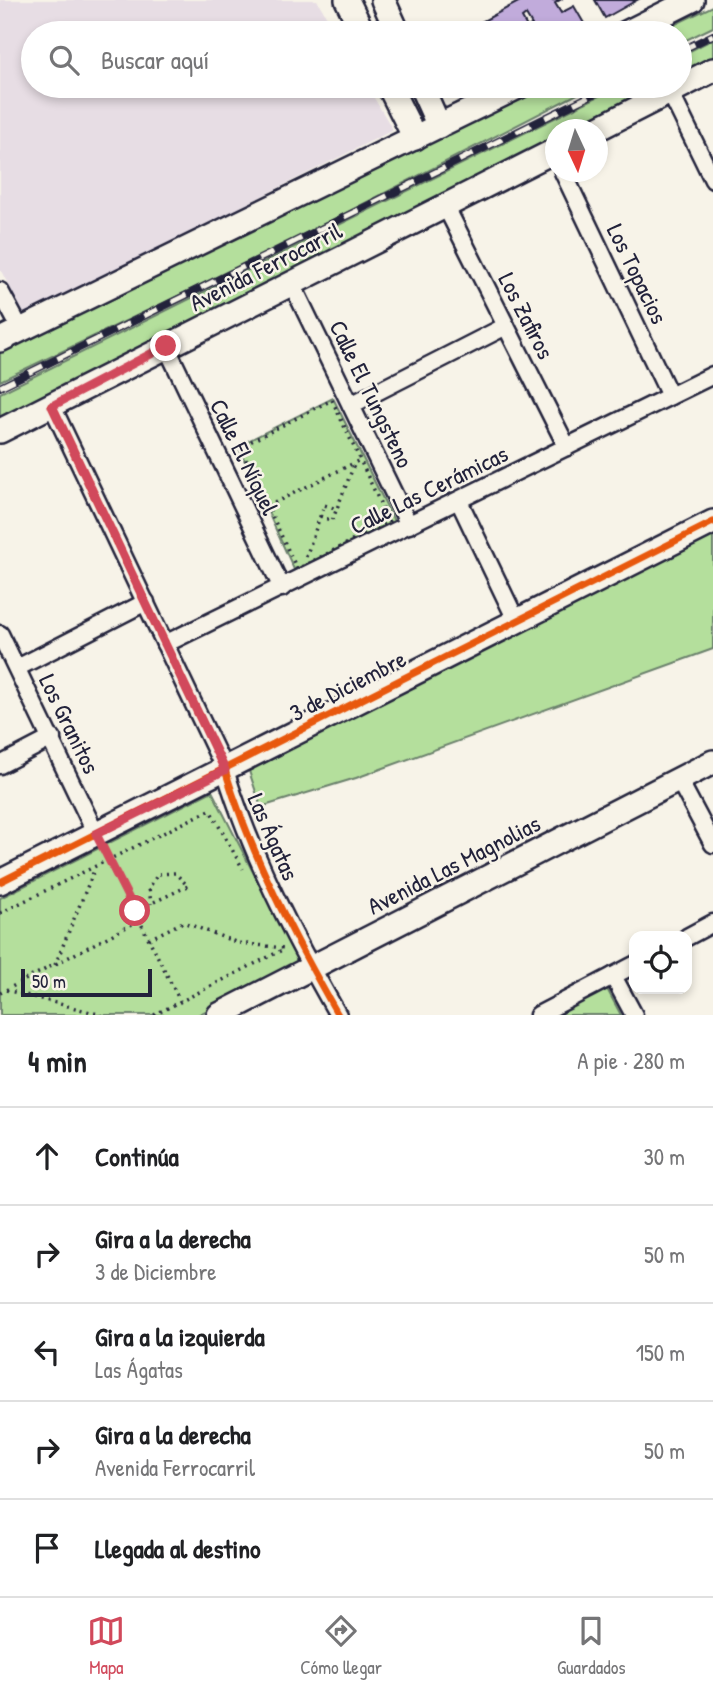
<!DOCTYPE html>
<html lang="es">
<head>
<meta charset="utf-8">
<style>
  :root { --surface:#fff; --page:#f2f2f2; --text:#202124; --muted:#757577; --line:#e0e0e0; --accent:#d1495b }
  body { margin:0; font-family:"Patrick Hand",sans-serif; background:var(--page); color:var(--text) }
  .controls { position:absolute; right:21px; bottom:21px; display:grid; overflow:hidden; border-radius:14px; box-shadow:0 4px 10px #0003 }
  .controls button { width:63px; height:63px; display:grid; place-items:center; padding:0; border:0; border-bottom:2px solid var(--line); background:var(--surface); color:var(--text); font:35px sans-serif }
  .compass { position:absolute; left:545px; top:119px; width:63px; height:63px; border-radius:50%; background:var(--surface); box-shadow:0 4px 10px #0003; rotate:176deg }
  .scale { position:absolute; left:21px; bottom:18px; width:131px; box-sizing:border-box; padding-left:7px; border:4px solid #22223b; border-top:0; font-size:19px; line-height:24px; white-space:nowrap; color:#22223b; -webkit-text-stroke:5px #f7f3e8; paint-order:stroke }
  .stop { position:absolute; width:21px; height:21px; margin:-16px; border:5px solid #d1495b; border-radius:50%; background:#fff }
  .stop.end { background:#d1495b; border-color:#fff; box-shadow:0 2px 7px #0008 }
  .list { margin:0; padding:0; list-style:none }
  h2 { display:flex; justify-content:space-between; align-items:center; height:91px; margin:0; padding:0 28px; font-size:30px }
  h2 small { font-size:23px; font-weight:400; color:var(--muted) }
  .list li { display:grid; grid-template-columns:46px 1fr auto; gap:21px; align-items:center; box-sizing:border-box; height:98px; padding:0 28px; border-top:2px solid var(--line) }
  .list b { display:block; font-size:26px; white-space:nowrap }
  .list p { margin:0; font-size:23px; white-space:nowrap; color:var(--muted) }
  .list em { font-size:23px; font-style:normal; color:var(--muted) }
  .icon { flex:none; width:38px; height:38px; fill:none; stroke:currentColor; stroke-width:2; stroke-linecap:round; stroke-linejoin:round }
  .map { position:relative; flex:none; width:713px; height:1015px; overflow:hidden }
  .search { position:absolute; background:var(--surface); box-shadow:0 4px 10px #0003; left:21px; right:21px; top:21px; height:77px; display:flex; align-items:center; gap:18px; box-sizing:border-box; padding:0 24px; border-radius:38px; color:var(--muted); font-size:26px }
  .sheet { height:581px; background:var(--surface) }
  nav { display:flex; justify-content:space-around; align-items:center; box-sizing:border-box; height:98px; border-top:2px solid var(--line); background:var(--surface); font-size:19px; color:var(--muted) }
  nav a { display:grid; justify-items:center; gap:4px }
  nav .on { color:var(--accent) }
  .map>svg:first-child { display:block }
  .built { fill:#e7dde4 }
  .green { fill:#b4df9c; stroke:#6b806c; stroke-width:2 }
  .building { fill:#c1abdb; stroke:#22223b; stroke-width:2; fill-rule:evenodd }
  .lines { fill:none; stroke-linecap:round; stroke-linejoin:round }
  .street-casing { stroke:#22223b; stroke-width:21 }
  .secondary-casing { stroke:#22223b; stroke-width:28 }
  .path { stroke:#22223b; stroke-width:3.5; stroke-dasharray:2 5; stroke-linecap:butt }
  .street { stroke:#f7f3e8; stroke-width:16 }
  .secondary { stroke:#f7f3e8; stroke-width:23 }
  .rail-casing { stroke:#22223b; stroke-width:8 }
  .rail { stroke:#f7f3e8; stroke-width:5; stroke-dasharray:16; stroke-linecap:butt }
  .cycleway-casing { stroke:#f7f3e8; stroke-width:11 }
  .cycleway { stroke:#e8590c; stroke-width:7 }
  .route { stroke:#d1495b; stroke-width:9 }
  .labels { text-anchor:middle; stroke-width:5; stroke-linejoin:round; paint-order:stroke }
  .street-label { font-size:24px; fill:#22223b; stroke:#f7f3e8 }
</style>
</head>
<body>
<div class="map">
<svg width="713" height="1015" viewBox="0 0 713 1015">
  <rect width="100%" height="100%" fill="#f7f3e8"/>
  <filter id="ink" filterUnits="userSpaceOnUse"><feTurbulence type="fractalNoise" baseFrequency=".0143" numOctaves="2"/><feDisplacementMap in="SourceGraphic" scale="14" xChannelSelector="R" yChannelSelector="G"/><feConvolveMatrix kernelMatrix="1 2 1 2 8 2 1 2 1" color-interpolation-filters="sRGB"/></filter>
  <g filter="url(#ink)">
    <polygon class="built" points="0,0 317,0 336,33 33,33 33,86 367,86 393,130 25,316 0,269"/>
    <g class="green">
      <polygon points="713,6 713,27 680,43 680,33 657,33"/>
      <polygon points="713,39 713,62 680,80 680,56"/>
      <polygon points="549,86 593,86 264,255 0,381 0,346"/>
      <polygon points="619,86 668,86 579,129 556,130 555,141 0,422 0,393"/>
      <polygon points="333,398 395,523 296,574 238,446"/>
      <polygon points="713,531 713,649 356,778 261,807 249,771"/>
      <polygon points="212,791 299,963 198,1015 0,1015 0,898"/>
      <polygon points="606,987 621,1015 553,1015"/>
    </g>
    <g class="building">
      <path d="M522,0H560L555,3L561,13L574,6L585,25L570,33H461ZM526,15L532,25L527,27L522,18Z"/>
      <polygon points="595,0 637,0 605,18"/>
      <polygon points="457,86 474,86 461,93"/>
    </g>
    <g class="lines">
      <g class="street-casing">
        <g id="street">
          <polyline points="670,92 713,180"/>
          <polyline points="563,172 670,396"/>
          <polyline points="445,205 567,447"/>
          <polyline points="292,284 409,525"/>
          <polyline points="0,291 21,330"/>
          <polyline points="166,346 282,588"/>
          <polyline points="351,405 506,326"/>
          <path d="M52,406L225,770C251,855 294,938 338,1015"/>
          <polyline points="459,501 517,622"/>
          <polyline points="0,634 96,834"/>
          <polyline points="165,644 713,375"/>
          <polyline points="17,668 146,602"/>
          <polyline points="0,765 52,738"/>
          <polyline points="679,780 713,844"/>
          <polyline points="687,937 713,923"/>
          <polyline points="613,976 634,1015"/>
          <polyline points="538,1015 634,965"/>
        </g>
      </g>
      <g class="secondary-casing">
        <g id="secondary">
          <polyline points="347,0 363,33"/>
          <polyline points="383,0 398,33"/>
          <polyline points="626,33 692,0"/>
          <polyline points="389,86 415,138"/>
          <polyline points="421,86 439,126"/>
          <polyline points="595,130 713,70"/>
          <polyline points="0,340 520,86"/>
          <polyline points="0,431 556,150"/>
          <polyline points="0,882 713,522"/>
          <polyline points="219,1015 713,762"/>
        </g>
      </g>
      <g class="path">
        <polygon points="332,400 389,522 297,569 240,447"/>
        <polyline points="268,506 360,460"/>
        <polyline points="320,516 332,521 354,465"/>
        <polyline points="306,557 324,505 337,509"/>
        <polyline points="104,850 180,1001"/>
        <polyline points="135,911 188,886 175,873 158,874 149,888 151,904"/>
        <polyline points="0,913 210,810 243,869"/>
        <polyline points="149,939 183,922 238,943 284,948"/>
        <polyline points="55,965 95,868"/>
        <polyline points="6,990 102,1015"/>
        <polyline points="0,993 140,920"/>
        <polyline points="154,1015 284,949"/>
      </g>
      <use href="#street" class="street"/>
      <use href="#secondary" class="secondary"/>
      <g class="rail-casing">
        <g id="rail">
          <polyline points="680,51 713,35"/>
          <polyline points="0,387 610,86"/>
        </g>
      </g>
      <use href="#rail" class="rail"/>
      <g class="cycleway-casing">
        <g id="cycleway">
          <path d="M52,406L225,770C251,855 294,938 338,1015"/>
          <polyline points="0,882 713,522"/>
        </g>
      </g>
      <use href="#cycleway" class="cycleway"/>
    </g>
  </g>
  <g class="lines" filter="url(#ink)">
    <polyline class="route" points="135,911 96,834 225,770 52,406 166,346"/>
  </g>
  <g class="labels">
    <g class="street-label">
      <text transform="translate(266 267) rotate(-27)" y="8">Avenida Ferrocarril</text>
      <text transform="translate(637 274) rotate(64)" y="8">Los Topacios</text>
      <text transform="translate(526 316) rotate(63)" y="8">Los Zafiros</text>
      <text transform="translate(371 394) rotate(64)" y="8">Calle El Tungsteno</text>
      <text transform="translate(244 457) rotate(64)" y="8">Calle El Níquel</text>
      <text transform="translate(429 490) rotate(-26)" y="8">Calle Las Cerámicas</text>
      <text transform="translate(348 686) rotate(-27)" y="8">3 de Diciembre</text>
      <text transform="translate(69 724) rotate(64)" y="8">Los Granitos</text>
      <text transform="translate(273 837) rotate(66)" y="8">Las Ágatas</text>
      <text transform="translate(454 865) rotate(-27)" y="8">Avenida Las Magnolias</text>
    </g>
  </g>
</svg>
<div class="controls">
<button><svg class="icon" aria-label="locate" viewBox="0 0 24 24"><circle cx="12" cy="12" r="6"/><path d="M12 2v4M12 18v4M2 12h4M18 12h4"/></svg></button>
</div>
<svg class="compass" viewBox="-18 -18 36 36"><path d="M0-13l5 13h-10z" fill="#e53935"/><path d="M0 13l5-13h-10z" fill="#757577"/></svg>
<div class="scale">50 m</div>
<div class="stop" style="left:135px;top:911px"></div>
<div class="stop end" style="left:166px;top:346px"></div>
<div class="search"><svg class="icon" aria-label="search" viewBox="0 0 24 24"><circle cx="10" cy="10" r="6"/><path d="M15 15l6 6"/></svg>Buscar aquí</div>
</div>
<section class="sheet">
<h2>4 min<small>A pie · 280 m</small></h2>
<ul class="list">
<li><svg class="icon" aria-label="ahead" viewBox="0 0 24 24"><path d="M12 20V5M6 11l6-6 6 6"/></svg><div><b>Continúa</b></div><em>30 m</em></li>
<li><svg class="icon" aria-label="right" viewBox="0 0 24 24"><path d="M7 20v-9h11M14 6l5 5-5 5"/></svg><div><b>Gira a la derecha</b><p>3 de Diciembre</p></div><em>50 m</em></li>
<li><svg class="icon" aria-label="left" viewBox="0 0 24 24"><path d="M17 20v-9H6M10 6l-5 5 5 5"/></svg><div><b>Gira a la izquierda</b><p>Las Ágatas</p></div><em>150 m</em></li>
<li><svg class="icon" aria-label="right" viewBox="0 0 24 24"><path d="M7 20v-9h11M14 6l5 5-5 5"/></svg><div><b>Gira a la derecha</b><p>Avenida Ferrocarril</p></div><em>50 m</em></li>
<li><svg class="icon" aria-label="arrive" viewBox="0 0 24 24"><path d="M6 21V4h12l-3 4 3 4H6"/></svg><div><b>Llegada al destino</b></div></li>
</ul>
</section>
<nav>
<a class="on"><svg class="icon" aria-label="map" viewBox="0 0 24 24"><path d="M3 6l6-2 6 2 6-2v14l-6 2-6-2-6 2zM9 4v14M15 6v14"/></svg>Mapa</a>
<a><svg class="icon" aria-label="directions" viewBox="0 0 24 24"><path d="M12 3l9 9-9 9-9-9zM9 14v-3h6M13 9l2 2-2 2"/></svg>Cómo llegar</a>
<a><svg class="icon" aria-label="saved" viewBox="0 0 24 24"><path d="M7 4h10v16l-5-4-5 4z"/></svg>Guardados</a>
</nav>
</body>
</html>
